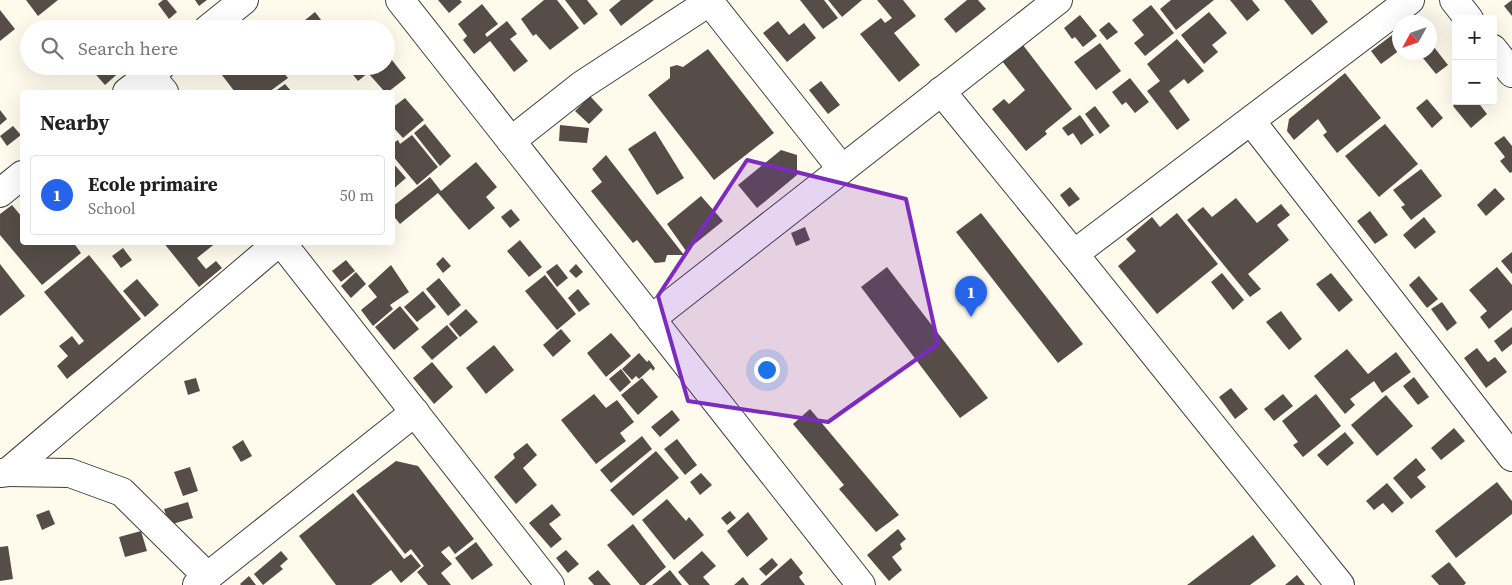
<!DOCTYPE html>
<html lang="en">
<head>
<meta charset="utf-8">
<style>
  :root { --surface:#fff; --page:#f2f2f2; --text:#202124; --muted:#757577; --line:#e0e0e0; --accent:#2563eb }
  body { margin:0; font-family:"Source Serif 4",serif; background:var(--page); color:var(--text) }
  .controls { position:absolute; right:15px; top:15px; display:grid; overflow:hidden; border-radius:5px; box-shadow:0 5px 20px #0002 }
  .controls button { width:45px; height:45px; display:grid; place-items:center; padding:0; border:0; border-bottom:1px solid var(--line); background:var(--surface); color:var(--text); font:25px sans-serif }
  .compass { position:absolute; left:1392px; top:15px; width:45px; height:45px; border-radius:50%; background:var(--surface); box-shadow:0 5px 20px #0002; rotate:230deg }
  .you { position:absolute; left:766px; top:369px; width:18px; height:18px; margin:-12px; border:4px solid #fff; border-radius:50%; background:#1a73e8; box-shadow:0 0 0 8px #1a73e833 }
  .badge { display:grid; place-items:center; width:32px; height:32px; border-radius:50%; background:var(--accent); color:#fff; font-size:16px; font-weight:700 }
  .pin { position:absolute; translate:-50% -41px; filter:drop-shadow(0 1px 2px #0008) }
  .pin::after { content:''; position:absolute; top:26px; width:18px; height:15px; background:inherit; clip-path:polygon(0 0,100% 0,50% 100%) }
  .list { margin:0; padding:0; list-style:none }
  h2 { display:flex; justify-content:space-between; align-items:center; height:65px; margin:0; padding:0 20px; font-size:21px }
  h2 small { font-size:16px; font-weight:400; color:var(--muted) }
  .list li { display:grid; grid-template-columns:32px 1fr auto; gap:15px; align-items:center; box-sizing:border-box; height:80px; margin:0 10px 10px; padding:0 10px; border:1px solid var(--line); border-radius:5px }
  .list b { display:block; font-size:19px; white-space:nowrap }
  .list p { margin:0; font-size:16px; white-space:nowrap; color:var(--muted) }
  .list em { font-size:16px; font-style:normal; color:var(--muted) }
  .icon { flex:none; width:28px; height:28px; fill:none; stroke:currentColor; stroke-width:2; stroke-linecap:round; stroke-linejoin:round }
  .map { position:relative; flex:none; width:1512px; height:585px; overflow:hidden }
  .search { position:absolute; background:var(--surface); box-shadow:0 5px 20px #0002; left:20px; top:20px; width:375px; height:55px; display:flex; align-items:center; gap:12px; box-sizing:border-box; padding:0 18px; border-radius:28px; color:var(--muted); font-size:19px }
  .panel { position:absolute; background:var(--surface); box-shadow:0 5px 20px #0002; left:20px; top:90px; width:375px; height:155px; border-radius:5px }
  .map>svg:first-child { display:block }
  .building { fill:#564d48 }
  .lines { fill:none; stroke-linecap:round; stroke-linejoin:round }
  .street-casing { stroke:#3f3f3f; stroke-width:30 }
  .street { stroke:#fff; stroke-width:28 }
  .marked { fill:#7b2cbf; fill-opacity:0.2; stroke:#7b2cbf; stroke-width:4; stroke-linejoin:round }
</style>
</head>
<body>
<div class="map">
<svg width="1512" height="585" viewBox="0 0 1512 585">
  <rect width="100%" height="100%" fill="#fffbec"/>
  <g class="building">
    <polygon points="26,0 58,0 38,16"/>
    <polygon points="163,0 167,0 177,12 169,19 158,4"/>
    <polygon points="195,0 207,0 199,6"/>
    <polygon points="438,0 460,0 462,2 449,13"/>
    <polygon points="544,0 557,0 579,28 550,50 536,34 533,36 521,19"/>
    <polygon points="565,0 587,0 598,14 584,25"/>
    <polygon points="621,0 654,0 621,26 609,10"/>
    <polygon points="800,0 824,0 838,18 823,29"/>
    <polygon points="828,0 862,0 842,17"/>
    <polygon points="877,0 903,0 916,16 894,33 920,65 899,82 860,34 881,18 885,23 892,18"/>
    <polygon points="967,0 978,0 986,9 956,33 944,19"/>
    <polygon points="1171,0 1214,0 1176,30 1160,9"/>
    <polygon points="1230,0 1252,0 1260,10 1247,21"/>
    <polygon points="1284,0 1311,0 1328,22 1312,35"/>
    <polygon points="1512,0 1512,16 1504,6"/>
    <polygon points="482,4 498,24 485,34 487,37 507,21 517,34 510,39 528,61 514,72 490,41 474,54 463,40 467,36 458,24"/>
    <polygon points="1151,5 1174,33 1145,56 1134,43 1144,35 1132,20"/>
    <polygon points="0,10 15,29 0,41"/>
    <polygon points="315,12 328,29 294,29"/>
    <polygon points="1209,12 1227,33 1212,45 1218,52 1204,64 1181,35"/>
    <polygon points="1080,15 1097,36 1083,47 1075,37 1072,39 1064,28"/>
    <polygon points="778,21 789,35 804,23 816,38 787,62 763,33"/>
    <polygon points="1109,22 1118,32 1107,40 1099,30"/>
    <polygon points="1400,29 1400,50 1381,64 1371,51"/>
    <polygon points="1177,39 1204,71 1188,84 1184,79 1169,91 1190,120 1177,130 1147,91 1160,81 1147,64"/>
    <polygon points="1430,42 1448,65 1436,74 1418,52 1430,52"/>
    <polygon points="1100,43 1121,71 1096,90 1074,62"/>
    <polygon points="1023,45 1072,109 1045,131 1047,134 1026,151 992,109 1004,99 1009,104 1025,90 1002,61"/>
    <polygon points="708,49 774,133 714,180 648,95 670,78 670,67 677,65 683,67"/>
    <polygon points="388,55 406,78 388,92 385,92 368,73 358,81 346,66 386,66 386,57"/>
    <polygon points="94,66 124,66 123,69 105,85 91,69"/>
    <polygon points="215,66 278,66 288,78 269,92 235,92"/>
    <polygon points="289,66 303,66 295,73"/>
    <polygon points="1345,73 1381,118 1337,153 1323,135 1327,132 1318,119 1294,140 1287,131 1289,119"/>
    <polygon points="1130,78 1149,102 1135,113 1126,102 1122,105 1112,92"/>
    <polygon points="821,81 840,105 828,114 809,90"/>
    <polygon points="285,84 292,92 274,92"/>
    <polygon points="590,96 603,110 589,124 575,111"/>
    <polygon points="405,98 424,120 403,138 392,126 392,108"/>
    <polygon points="1427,99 1443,118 1432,128 1416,108"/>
    <polygon points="1458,101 1477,101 1487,114 1471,128 1453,106"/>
    <polygon points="1095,106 1110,126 1100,134 1085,114"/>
    <polygon points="0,110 7,119 0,125"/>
    <polygon points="1080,115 1094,135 1081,145 1073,133 1068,136 1062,128"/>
    <polygon points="425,124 451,156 440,166 414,133"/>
    <polygon points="1385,124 1418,164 1379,197 1345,156"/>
    <polygon points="560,125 589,128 587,143 559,141"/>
    <polygon points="13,126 21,135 7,146 0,136"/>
    <polygon points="655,131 684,178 657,195 628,149"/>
    <polygon points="412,135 438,167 417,185 392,155 392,152 395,150 392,144 398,140 400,144"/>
    <polygon points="1504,136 1512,146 1512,172 1510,173 1500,161 1505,157 1494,143"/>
    <polygon points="781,150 797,155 797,175 757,208 738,185"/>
    <polygon points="606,155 684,255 667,255 665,262 655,263 637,240 633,243 591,191 602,182 592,169"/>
    <polygon points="392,162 406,178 392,190"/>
    <polygon points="476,162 497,187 486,197 495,208 469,230 438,193 400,224 392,214 392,207 430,177 441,191"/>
    <polygon points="1421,169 1442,196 1411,220 1401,207 1405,205 1393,190"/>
    <polygon points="1070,187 1080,199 1069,207 1060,195"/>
    <polygon points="1495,188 1505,199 1486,216 1477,205"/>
    <polygon points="701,196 723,221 686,251 667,224"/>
    <polygon points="1236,198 1257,223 1281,204 1290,215 1277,225 1289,240 1248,274 1261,289 1250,297 1187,220 1203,207 1212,217"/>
    <polygon points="12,205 22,217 22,242 73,242 81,253 42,285 0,235 0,214"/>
    <polygon points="511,209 520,220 510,228 501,217"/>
    <polygon points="1370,211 1388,235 1375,244 1357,221"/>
    <polygon points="981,213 1083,344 1058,363 956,232"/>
    <polygon points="1177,213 1218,264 1157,314 1118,266 1136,251 1126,239 1152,217 1160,227"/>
    <polygon points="1424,217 1436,232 1415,249 1403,235"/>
    <polygon points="805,227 810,240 796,246 791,233"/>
    <polygon points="520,240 542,267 529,277 507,251"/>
    <polygon points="163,242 217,242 197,258 206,269 216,261 222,268 199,287"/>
    <polygon points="123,248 132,260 121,268 112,256"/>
    <polygon points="1512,252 1512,274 1501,261"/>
    <polygon points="89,255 141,319 67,379 57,366 68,356 59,346 72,336 79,345 84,341 44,292"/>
    <polygon points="443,257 451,266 443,273 436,264"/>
    <polygon points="346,260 355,271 341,282 332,271"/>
    <polygon points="0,264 25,296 0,316"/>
    <polygon points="557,264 568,278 557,287 546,272"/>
    <polygon points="576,264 583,272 576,278 569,271"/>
    <polygon points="391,265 409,292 390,305 393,309 373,326 361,310 377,297 368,286"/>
    <polygon points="887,267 988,398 960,418 861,287"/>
    <polygon points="1497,267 1512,285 1512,310 1489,329 1480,317 1487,311 1469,290"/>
    <polygon points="356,272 366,284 351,298 341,286"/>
    <polygon points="1222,273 1244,300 1233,310 1211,282"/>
    <polygon points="1331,273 1353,300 1339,312 1316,284"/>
    <polygon points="545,275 576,314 557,330 525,291"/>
    <polygon points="1419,276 1438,299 1427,308 1409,285"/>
    <polygon points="439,278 461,305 448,316 426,289"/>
    <polygon points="137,279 159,305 145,317 123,291"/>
    <polygon points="578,289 590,304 579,312 568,298"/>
    <polygon points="423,291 436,307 417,322 404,307"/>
    <polygon points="1442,302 1457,323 1447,331 1431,309"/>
    <polygon points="400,306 419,329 394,350 375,327"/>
    <polygon points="466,309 478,322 460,337 449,324"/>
    <polygon points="1281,311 1302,339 1289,350 1266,322"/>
    <polygon points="447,325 458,338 432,360 421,347"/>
    <polygon points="1512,327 1512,344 1502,352 1494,341"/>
    <polygon points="561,329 571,341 553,357 543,345"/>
    <polygon points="611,333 631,356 606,377 587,353"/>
    <polygon points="494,345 514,370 486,394 466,368"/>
    <polygon points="1477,348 1488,362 1495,357 1507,372 1486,388 1464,358"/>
    <polygon points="1347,349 1368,374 1396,352 1411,372 1382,393 1374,381 1350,399 1355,405 1345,414 1314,376"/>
    <polygon points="639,353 647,362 649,360 655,368 653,371 651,368 639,379 636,376 632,380 622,369"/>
    <polygon points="432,362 453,387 434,404 413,378"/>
    <polygon points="621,369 631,382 620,392 609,379"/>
    <polygon points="1414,377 1429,397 1418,405 1403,386"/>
    <polygon points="196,378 200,391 188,395 184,381"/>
    <polygon points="642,378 658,397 638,415 621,395"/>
    <polygon points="1231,388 1248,409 1235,419 1219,397"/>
    <polygon points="594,394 606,408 617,400 634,422 620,433 626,441 596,464 561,420"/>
    <polygon points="1283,394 1293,406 1274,421 1264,409"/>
    <polygon points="1316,394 1341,426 1303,457 1293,445 1298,442 1282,421"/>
    <polygon points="1386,395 1413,426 1377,456 1351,425"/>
    <polygon points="810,409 899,515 876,532 839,489 844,485 793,424"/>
    <polygon points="672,410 680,420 660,437 651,427"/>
    <polygon points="1454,428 1465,441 1441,460 1431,448"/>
    <polygon points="1345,432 1354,443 1327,466 1317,455"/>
    <polygon points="642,436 652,449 611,483 600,470"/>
    <polygon points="677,439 697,465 685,475 664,449"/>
    <polygon points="243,440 252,456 241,462 232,447"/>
    <polygon points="527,443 537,455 523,468 537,485 516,504 494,477 515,458 513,454"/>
    <polygon points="656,451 679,478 633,516 610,490"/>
    <polygon points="1416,458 1426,470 1417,477 1426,487 1411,499 1393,478"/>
    <polygon points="396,461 418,466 474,539 455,554 449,546 441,552 452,564 441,573 451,585 428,585 417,572 424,566 411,549 405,554 356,491"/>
    <polygon points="190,467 198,491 183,496 174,472"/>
    <polygon points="701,473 712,485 700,495 690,482"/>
    <polygon points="1497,482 1512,501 1512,514 1456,558 1435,531"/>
    <polygon points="1387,483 1404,503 1392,513 1383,503 1374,510 1366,501"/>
    <polygon points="353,493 404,559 411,554 421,566 401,583 391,570 371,585 336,585 299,536"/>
    <polygon points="667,499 686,521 689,517 704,535 674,560 642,520"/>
    <polygon points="188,502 193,518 169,525 164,509"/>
    <polygon points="552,504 561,515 549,524 562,539 551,548 529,523"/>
    <polygon points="49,510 55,524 42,530 36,515"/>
    <polygon points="730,511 736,518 727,525 721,518"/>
    <polygon points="748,512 768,539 747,557 727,531"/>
    <polygon points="633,524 666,567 645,585 640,585 607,545"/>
    <polygon points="898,529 906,539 900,544 902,549 892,557 902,570 889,581 867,555"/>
    <polygon points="141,531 147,551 125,557 119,537"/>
    <polygon points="1253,535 1276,566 1250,585 1187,585"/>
    <polygon points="476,542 493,565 472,580 455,558"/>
    <polygon points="8,546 13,579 0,581 0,547"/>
    <polygon points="566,550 579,564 568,573 556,558"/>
    <polygon points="281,551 288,559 280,566 283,569 263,585 254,574"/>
    <polygon points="702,551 716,566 703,577 710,585 689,585 678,572"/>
    <polygon points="772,558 778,565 766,576 759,569"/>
    <polygon points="791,558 803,573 799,577 805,585 760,585"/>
    <polygon points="1449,562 1466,583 1464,585 1439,585 1431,576"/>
    <polygon points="598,570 611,585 594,585 588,578"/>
    <polygon points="670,570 682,585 652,585"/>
    <polygon points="1297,575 1305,585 1285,585"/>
    <polygon points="249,576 256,585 241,585 240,584"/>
    <polygon points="743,577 749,585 734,585"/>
  </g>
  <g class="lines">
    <g class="street-casing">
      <g id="street">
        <polyline points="400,0 861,585"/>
        <polyline points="708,0 842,169"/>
        <polyline points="1454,0 1469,19"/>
        <polyline points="208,29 244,0"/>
        <polyline points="1493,49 1512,73"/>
        <polyline points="150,75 164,92"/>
        <polyline points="941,91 1074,254 1340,585"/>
        <polyline points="127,92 161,66"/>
        <polyline points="1251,121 1512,457"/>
        <polyline points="511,141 582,85 712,0"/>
        <polyline points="0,193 22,175"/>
        <polyline points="281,242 550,585"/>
        <polyline points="1074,254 1410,0"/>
        <polyline points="651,319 1058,0"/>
        <polyline points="8,472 70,473 122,492 208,577"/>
        <polyline points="0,473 8,472 279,242"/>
        <polyline points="197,585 415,412"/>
      </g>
    </g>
    <use href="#street" class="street"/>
  </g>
  <path class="marked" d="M747,160L906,199L938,344L828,422L688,401L658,296Z"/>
</svg>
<div class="controls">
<button>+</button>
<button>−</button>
</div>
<svg class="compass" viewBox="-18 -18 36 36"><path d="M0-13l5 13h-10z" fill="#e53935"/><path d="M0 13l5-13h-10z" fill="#757577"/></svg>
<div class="you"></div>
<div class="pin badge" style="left:971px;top:317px">1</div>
<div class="search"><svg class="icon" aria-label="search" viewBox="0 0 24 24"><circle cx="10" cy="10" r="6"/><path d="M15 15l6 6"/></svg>Search here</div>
<section class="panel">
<h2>Nearby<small></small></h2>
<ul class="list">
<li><span class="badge">1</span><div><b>Ecole primaire</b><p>School</p></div><em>50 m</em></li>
</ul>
</section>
</div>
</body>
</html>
